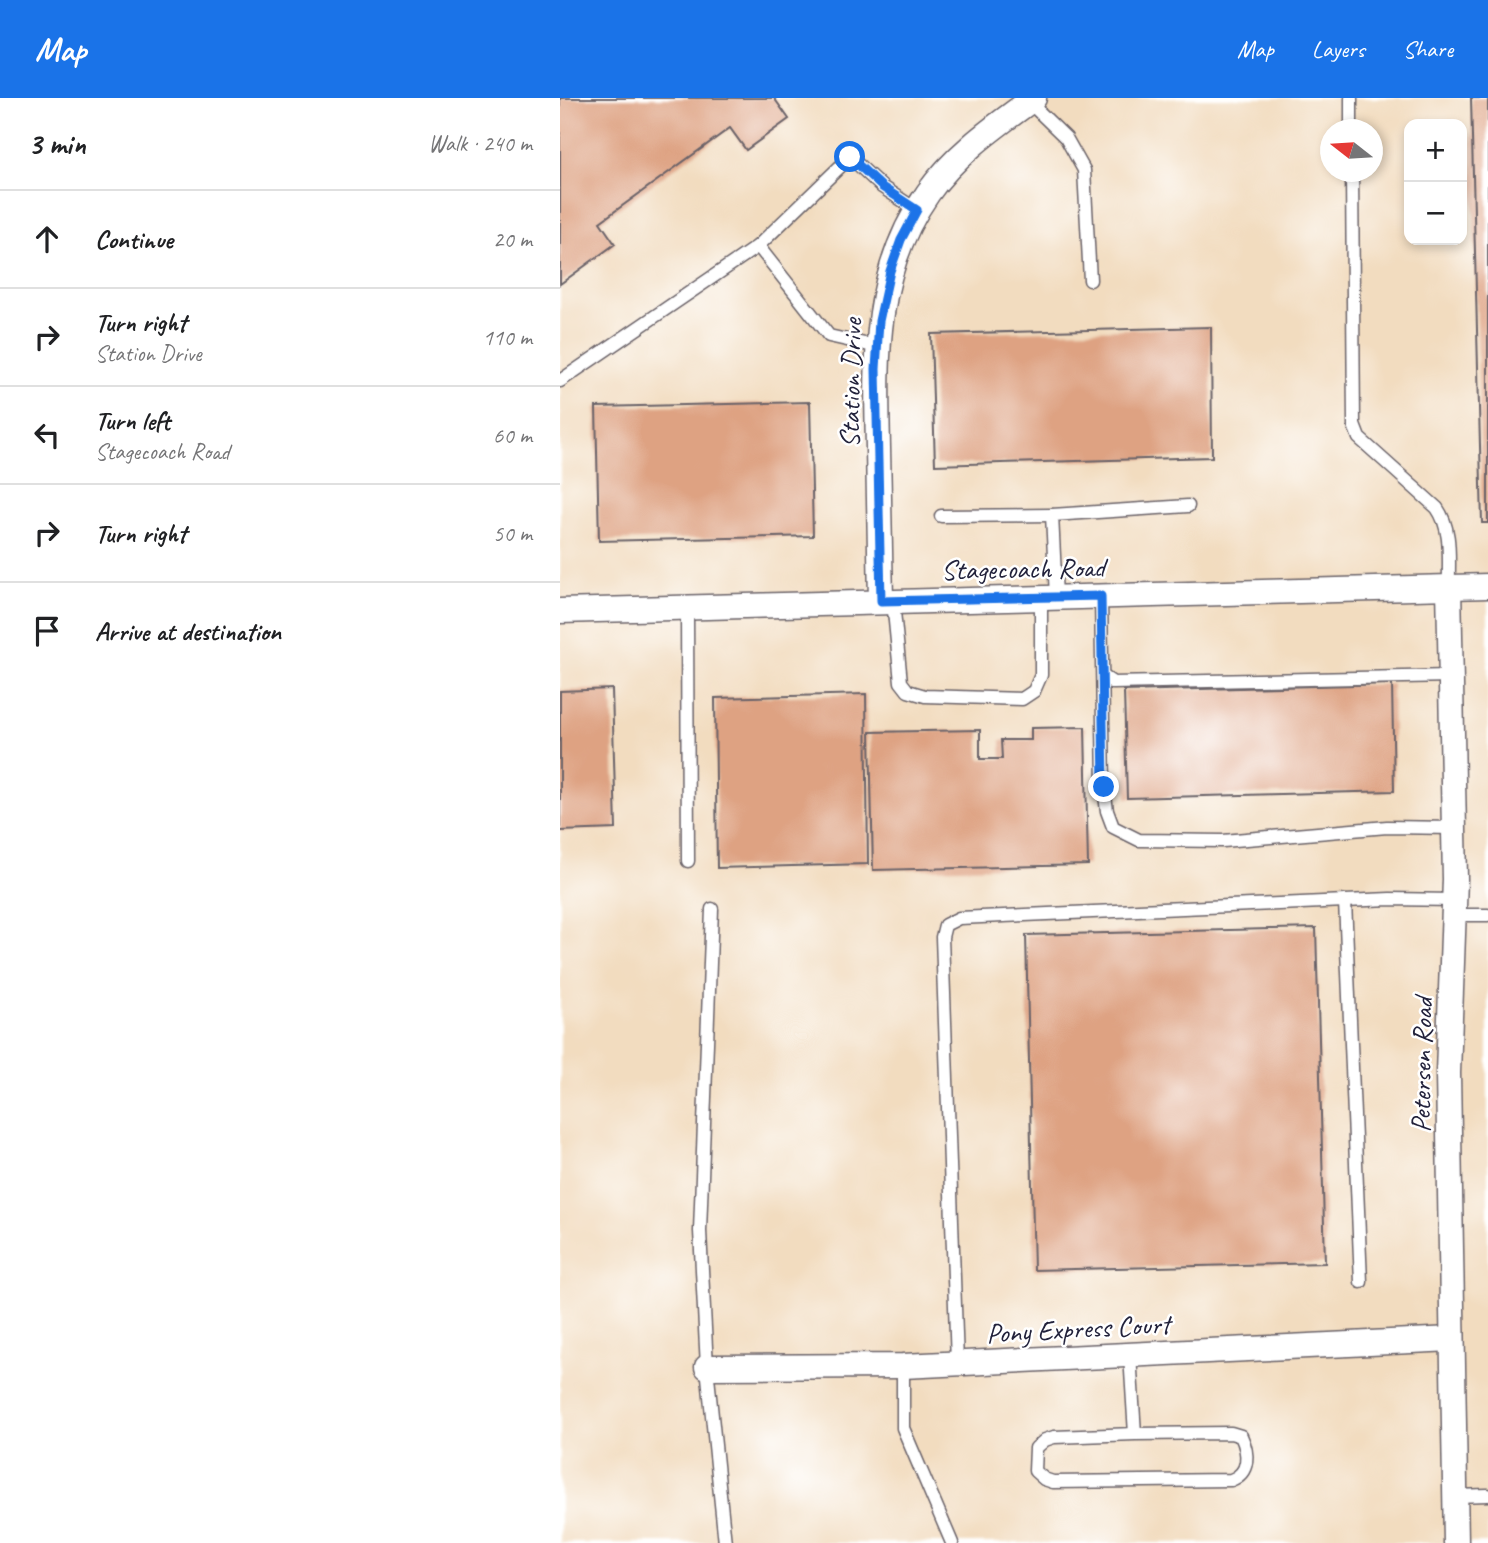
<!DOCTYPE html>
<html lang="en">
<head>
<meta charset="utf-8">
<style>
  :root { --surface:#fff; --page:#f6f6f6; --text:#202124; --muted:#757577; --line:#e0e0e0; --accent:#1a73e8 }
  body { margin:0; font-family:Caveat,sans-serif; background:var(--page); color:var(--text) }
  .controls { position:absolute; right:21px; top:21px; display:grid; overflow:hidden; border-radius:14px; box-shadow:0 4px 10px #0003 }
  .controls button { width:63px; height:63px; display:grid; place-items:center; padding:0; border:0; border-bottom:2px solid var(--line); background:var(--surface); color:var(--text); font:35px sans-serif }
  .compass { position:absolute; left:760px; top:21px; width:63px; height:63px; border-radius:50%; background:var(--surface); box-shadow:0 4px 10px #0003; rotate:287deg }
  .stop { position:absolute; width:21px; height:21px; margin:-16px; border:5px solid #1a73e8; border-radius:50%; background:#fff }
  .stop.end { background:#1a73e8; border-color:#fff; box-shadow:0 2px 7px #0008 }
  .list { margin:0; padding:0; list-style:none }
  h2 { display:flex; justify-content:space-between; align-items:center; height:91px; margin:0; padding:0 28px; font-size:30px }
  h2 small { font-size:23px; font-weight:400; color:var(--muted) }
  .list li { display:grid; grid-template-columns:46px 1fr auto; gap:21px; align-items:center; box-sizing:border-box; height:98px; padding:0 28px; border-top:2px solid var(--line) }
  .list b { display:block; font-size:26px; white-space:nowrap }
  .list p { margin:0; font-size:23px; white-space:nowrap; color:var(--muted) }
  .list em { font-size:23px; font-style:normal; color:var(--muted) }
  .icon { flex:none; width:38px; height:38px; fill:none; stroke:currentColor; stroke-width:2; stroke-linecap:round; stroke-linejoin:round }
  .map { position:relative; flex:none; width:928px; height:1445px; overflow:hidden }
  header { display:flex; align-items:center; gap:42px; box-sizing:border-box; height:98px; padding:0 35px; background:var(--accent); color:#fff }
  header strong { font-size:33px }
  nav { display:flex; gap:38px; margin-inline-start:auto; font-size:24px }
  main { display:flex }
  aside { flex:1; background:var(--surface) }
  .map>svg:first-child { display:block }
  .building { fill:#dea282 }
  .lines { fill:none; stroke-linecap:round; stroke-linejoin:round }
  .lane-casing { stroke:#6b6369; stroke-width:15 }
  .street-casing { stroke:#6b6369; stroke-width:27 }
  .lane { stroke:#fff; stroke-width:12 }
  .street { stroke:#fff; stroke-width:24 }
  .route { stroke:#1a73e8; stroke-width:9 }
  .labels { text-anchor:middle; stroke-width:5; stroke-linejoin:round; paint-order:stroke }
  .street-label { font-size:28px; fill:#22223b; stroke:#fff }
</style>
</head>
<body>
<header>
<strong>Map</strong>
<nav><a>Map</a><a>Layers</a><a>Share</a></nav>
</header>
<main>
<aside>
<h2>3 min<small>Walk · 240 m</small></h2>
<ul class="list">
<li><svg class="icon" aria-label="ahead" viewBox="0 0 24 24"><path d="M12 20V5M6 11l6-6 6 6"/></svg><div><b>Continue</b></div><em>20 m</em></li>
<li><svg class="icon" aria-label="right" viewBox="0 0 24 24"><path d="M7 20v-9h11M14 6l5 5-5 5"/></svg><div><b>Turn right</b><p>Station Drive</p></div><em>110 m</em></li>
<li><svg class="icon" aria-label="left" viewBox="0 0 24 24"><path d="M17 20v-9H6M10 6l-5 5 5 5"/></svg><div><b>Turn left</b><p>Stagecoach Road</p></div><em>60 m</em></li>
<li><svg class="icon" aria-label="right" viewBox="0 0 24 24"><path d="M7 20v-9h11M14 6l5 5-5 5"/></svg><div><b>Turn right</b></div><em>50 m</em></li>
<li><svg class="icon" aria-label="arrive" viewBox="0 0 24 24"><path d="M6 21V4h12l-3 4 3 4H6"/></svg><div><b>Arrive at destination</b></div></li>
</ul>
</aside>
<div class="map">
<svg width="928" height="1445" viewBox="0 0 928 1445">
  <rect width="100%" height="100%" fill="#fff"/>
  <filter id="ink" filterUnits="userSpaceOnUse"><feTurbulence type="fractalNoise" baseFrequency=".0143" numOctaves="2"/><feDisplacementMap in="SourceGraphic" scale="14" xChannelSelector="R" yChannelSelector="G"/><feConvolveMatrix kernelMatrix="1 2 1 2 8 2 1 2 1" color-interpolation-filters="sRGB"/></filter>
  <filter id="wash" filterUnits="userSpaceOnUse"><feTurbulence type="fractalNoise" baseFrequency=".00686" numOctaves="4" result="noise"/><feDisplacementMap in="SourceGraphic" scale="28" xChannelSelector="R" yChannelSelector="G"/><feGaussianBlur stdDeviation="1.57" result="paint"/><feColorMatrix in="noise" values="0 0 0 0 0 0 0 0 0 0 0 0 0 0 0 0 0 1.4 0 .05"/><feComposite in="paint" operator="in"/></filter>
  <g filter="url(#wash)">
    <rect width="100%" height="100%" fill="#f2dcbf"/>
    <g id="blocks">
      <g class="building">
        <polygon points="0,0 214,0 229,21 186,52 170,30 40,124 55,146 0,186"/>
        <polygon points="911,0 928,0 928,425 922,425"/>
        <polygon points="651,229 652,359 375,367 371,236"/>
        <polygon points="250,304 253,438 39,443 36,309"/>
        <polygon points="832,586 834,693 567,700 564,593"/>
        <polygon points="52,591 56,731 0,733 0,593"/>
        <polygon points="306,596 308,766 157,770 155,600"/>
        <polygon points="525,629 528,767 313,772 310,634 420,632 420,661 442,661 441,642 471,642 471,630"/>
        <polygon points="756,830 765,1165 474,1172 466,837"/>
      </g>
    </g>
  </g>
  <g filter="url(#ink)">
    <use href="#blocks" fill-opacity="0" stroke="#6b6369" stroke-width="2"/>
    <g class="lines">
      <g class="lane-casing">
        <g id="lane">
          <polyline points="791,0 791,32"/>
          <polyline points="469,4 506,40 524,72 530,182"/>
          <path d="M792,74L794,327L799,340L877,410C893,433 888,462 889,489"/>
          <polyline points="198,148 290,59 322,89 357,112"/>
          <polyline points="0,283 198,148 269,238 318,249"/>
          <polyline points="381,418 492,417"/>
          <polyline points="541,498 544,689 547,713 553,729 579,742 663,743 827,729 894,730"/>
          <polyline points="496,499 492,417 628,408"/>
          <polyline points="333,503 341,584 348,593 365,598 462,601 474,593 481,577 481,499"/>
          <polyline points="127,509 128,763"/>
          <polyline points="544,579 553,585 891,578"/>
          <polyline points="785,803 801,1184"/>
          <polyline points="152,811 140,1133 147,1269 165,1445"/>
          <polyline points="894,817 928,817"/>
          <path d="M570,1257L575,1336L671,1335L681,1338C689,1355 690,1375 671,1382L493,1384L484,1381L475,1373L476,1350L485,1342L494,1339L575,1336"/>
          <polyline points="397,1265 382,839 385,827 399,820 830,801 894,802"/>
          <polyline points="343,1268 343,1330 392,1445"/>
          <polyline points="895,1398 928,1397"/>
        </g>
      </g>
      <g class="street-casing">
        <g id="street">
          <polyline points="889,489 895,781 888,975 896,1445"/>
          <path d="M321,503C320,452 319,401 318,350C316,259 313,173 368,95C396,55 436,28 474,0"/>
          <polyline points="0,513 928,488"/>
          <polyline points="147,1269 343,1268 892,1241"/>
        </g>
      </g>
      <use href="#lane" class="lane"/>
      <use href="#street" class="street"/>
    </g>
  </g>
  <g class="lines" filter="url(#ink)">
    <polyline class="route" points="290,59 322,89 357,112 341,142 330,173 319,223 316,271 321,503 541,498 544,689"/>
  </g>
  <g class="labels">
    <g class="street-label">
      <text transform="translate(290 285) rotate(-89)" y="10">Station Drive</text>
      <text transform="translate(463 470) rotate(-1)" y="10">Stagecoach Road</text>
      <text transform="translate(861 967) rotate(-89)" y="10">Petersen Road</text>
      <text transform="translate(518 1230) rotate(-3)" y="10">Pony Express Court</text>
    </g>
  </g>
</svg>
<div class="controls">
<button>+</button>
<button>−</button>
</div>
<svg class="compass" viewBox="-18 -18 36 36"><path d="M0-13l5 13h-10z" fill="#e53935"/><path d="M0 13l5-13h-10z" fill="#757577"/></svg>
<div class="stop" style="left:290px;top:59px"></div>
<div class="stop end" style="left:544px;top:689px"></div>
</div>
</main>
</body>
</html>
